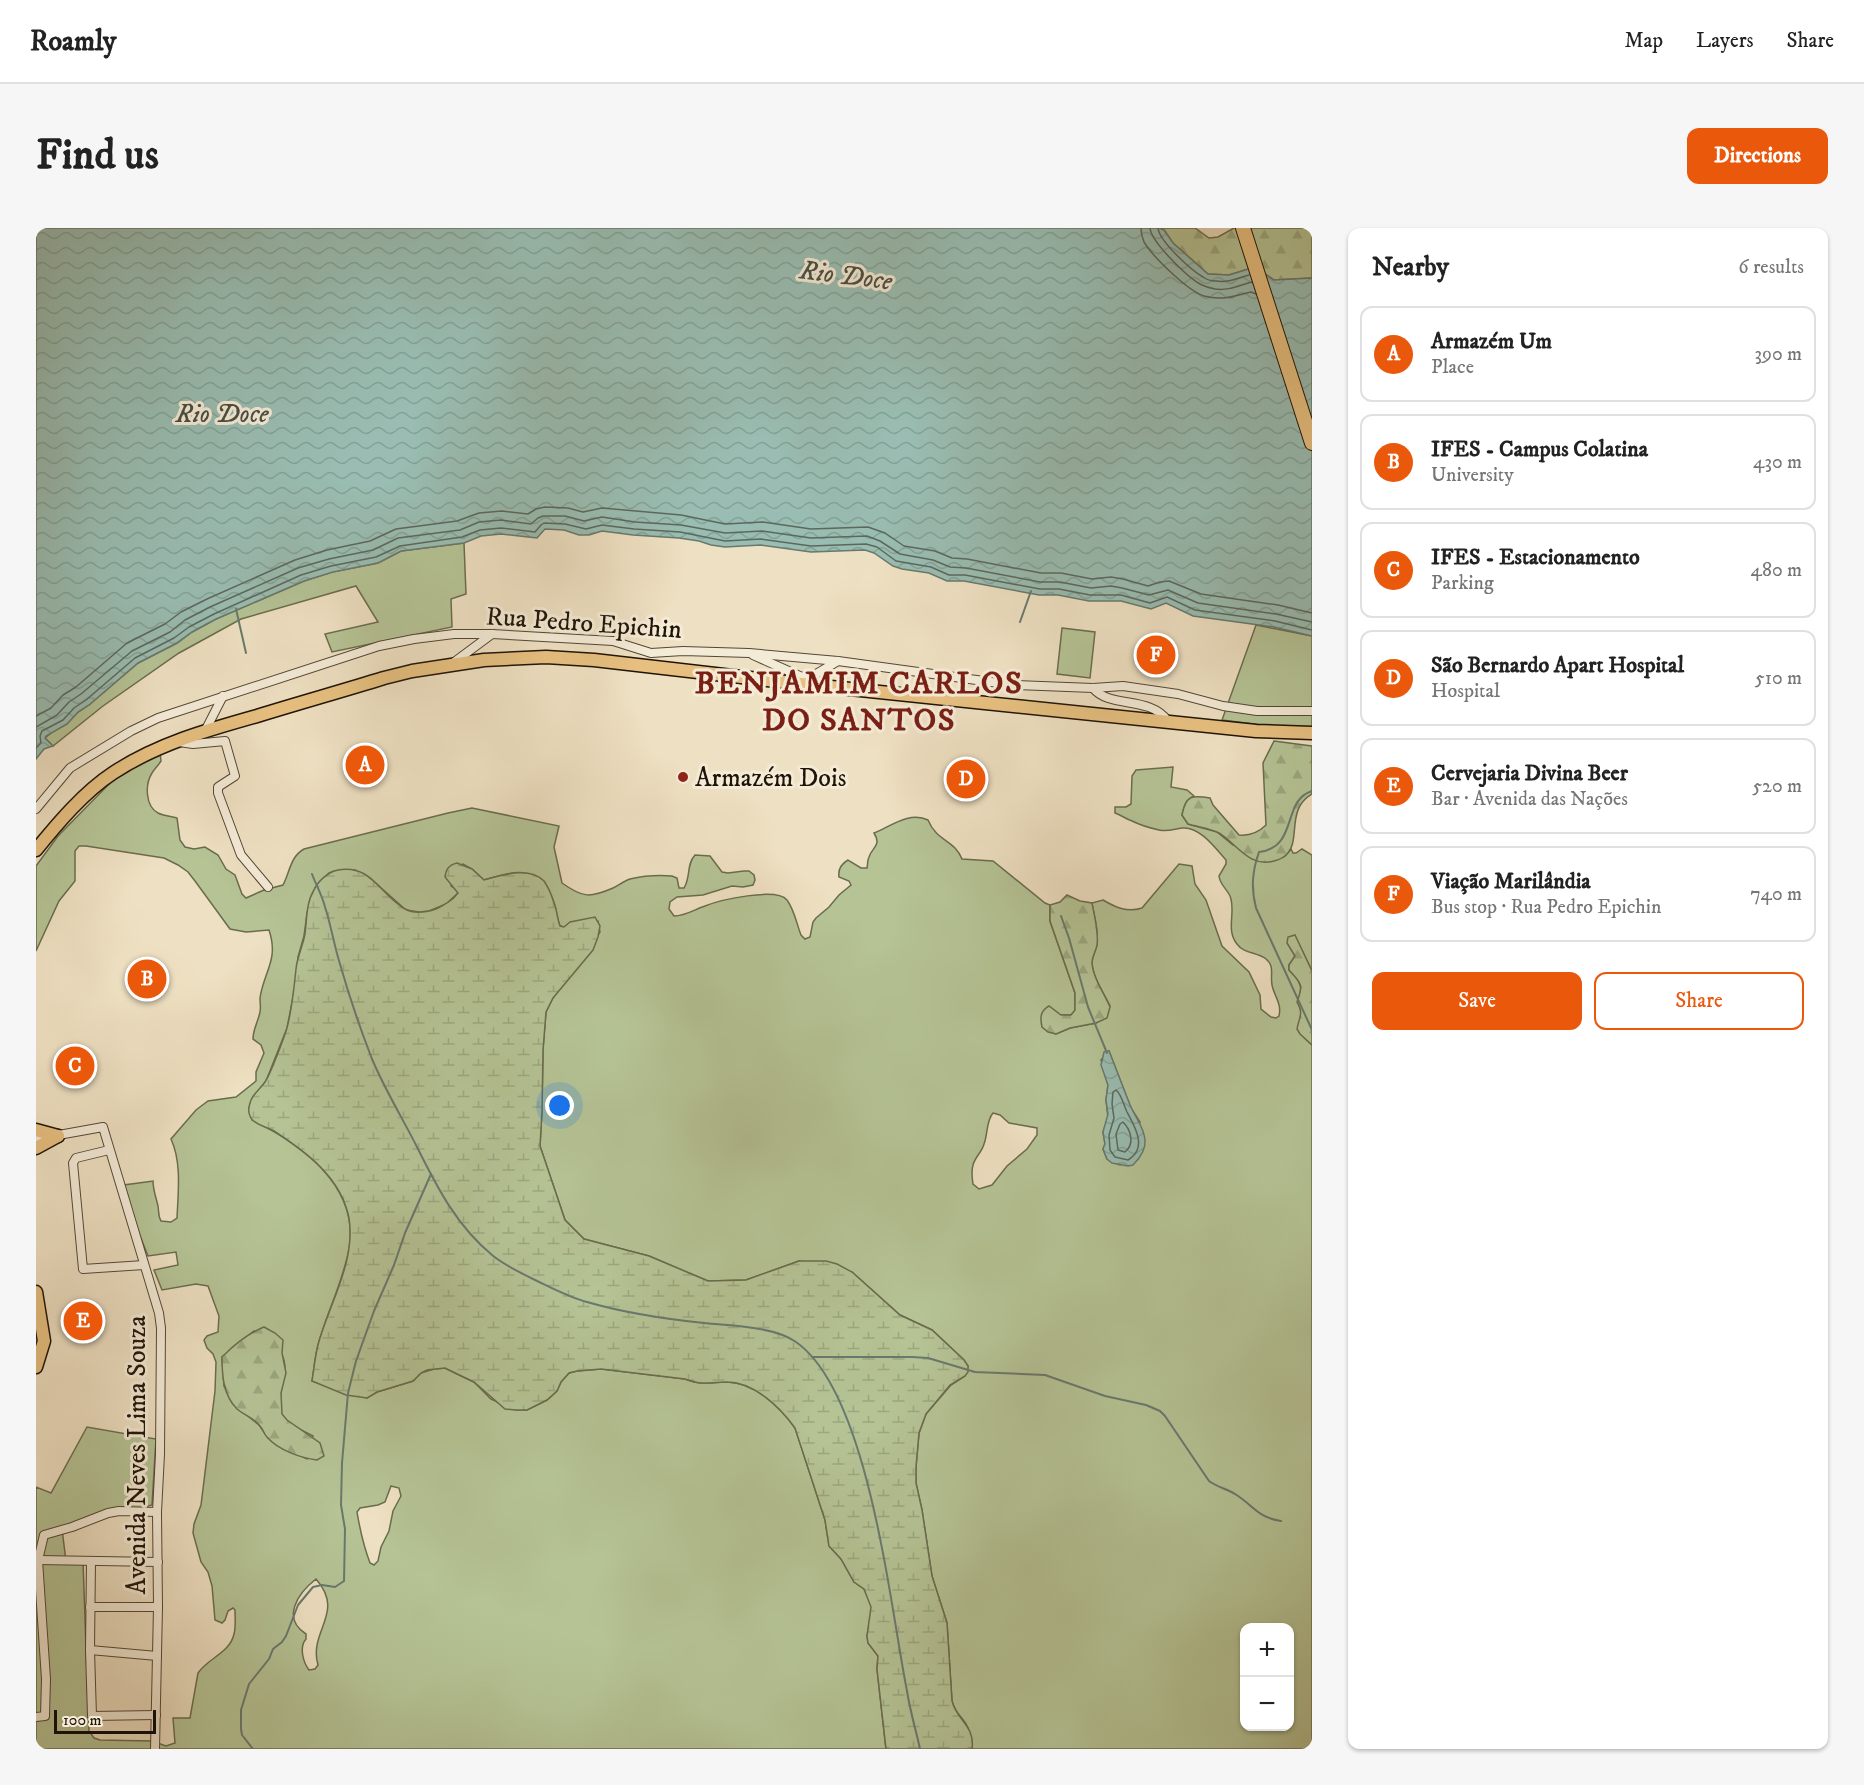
<!DOCTYPE html>
<html lang="en">
<head>
<meta charset="utf-8">
<style>
  :root { --surface:#fff; --page:#f6f6f6; --text:#222; --muted:#767676; --line:#e0e0e0; --accent:#ea580c }
  body { margin:0; font-family:"IM FELL DW Pica",serif; background:var(--page); color:var(--text) }
  .controls { position:absolute; right:18px; bottom:18px; display:grid; overflow:hidden; border-radius:12px; box-shadow:0 2px 4px #0004 }
  .controls button { width:54px; height:54px; display:grid; place-items:center; padding:0; border:0; border-bottom:2px solid var(--line); background:var(--surface); color:var(--text); font:30px sans-serif }
  .scale { position:absolute; left:18px; bottom:15px; width:102px; box-sizing:border-box; padding-left:6px; border:3px solid #1f1407; border-top:0; font-size:16px; line-height:21px; white-space:nowrap; color:#1f1407; -webkit-text-stroke:4px #f4ebd7; paint-order:stroke }
  .you { position:absolute; left:524px; top:878px; width:21px; height:21px; margin:-15px; border:4px solid #fff; border-radius:50%; background:#1a73e8; box-shadow:0 0 0 9px #1a73e833 }
  .badge { display:grid; place-items:center; width:39px; height:39px; border-radius:50%; background:var(--accent); color:#fff; font-size:20px; font-weight:700 }
  .pin { position:absolute; translate:-50% -50%; border:3px solid #fff; box-shadow:0 2px 6px #0006 }
  .list { margin:0; padding:0; list-style:none }
  h2 { display:flex; justify-content:space-between; align-items:center; height:78px; margin:0; padding:0 24px; font-size:26px }
  h2 small { font-size:20px; font-weight:400; color:var(--muted) }
  .list li { display:grid; grid-template-columns:39px 1fr auto; gap:18px; align-items:center; box-sizing:border-box; height:96px; margin:0 12px 12px; padding:0 12px; border:2px solid var(--line); border-radius:12px }
  .list b { display:block; font-size:22px; white-space:nowrap }
  .list p { margin:0; font-size:20px; white-space:nowrap; color:var(--muted) }
  .list em { font-size:20px; font-style:normal; color:var(--muted) }
  .actions { display:flex; gap:12px; padding:18px 24px }
  .actions a { flex:1; padding:14px 0; border:2px solid var(--accent); border-radius:12px; text-align:center; font-size:21px; color:var(--accent) }
  .actions .main { background:var(--accent); color:#fff }
  .map { position:relative; flex:none; width:1276px; height:1521px; overflow:hidden; border-radius:12px }
  header { display:flex; align-items:center; gap:36px; box-sizing:border-box; height:84px; padding:0 30px; background:var(--surface); border-bottom:2px solid var(--line) }
  header strong { font-size:28px }
  nav { display:flex; gap:33px; margin-inline-start:auto; font-size:21px }
  .intro { display:flex; align-items:center; justify-content:space-between; box-sizing:border-box; height:144px; padding:0 36px }
  h1 { margin:0; font-size:42px }
  .button { padding:15px 27px; border-radius:12px; background:var(--accent); color:#fff; font-size:21px; font-weight:700 }
  main { display:flex; gap:36px; padding:0 36px }
  aside { flex:1; background:var(--surface); border-radius:12px; box-shadow:0 2px 4px #0004 }
  .map>svg:first-child { display:block }
  .green { fill:#b5c395; stroke:#6a6c4e; stroke-width:1.5; fill-rule:evenodd }
  .forest { fill:url(#forest-firs); stroke:#6a6c4e; stroke-width:1.5 }
  .wetland { fill:url(#wetland-marsh); stroke:#6a6c4e; stroke-width:1.5 }
  .water { fill:url(#water-waves); stroke:#68796e; stroke-width:1.5 }
  .lines { fill:none; stroke-linecap:round; stroke-linejoin:round }
  .shore { stroke:#5c685c; stroke-width:1.5 }
  .stream { stroke:#68796e; stroke-width:2 }
  .street-casing { stroke:#534736; stroke-width:10 }
  .primary-casing { stroke:#1f1407; stroke-width:15 }
  .highway-casing { stroke:#1f1407; stroke-width:16 }
  .street { stroke:#f4ebd7; stroke-width:8 }
  .primary { stroke:#e7c081; stroke-width:12 }
  .highway { stroke:#e7c081; stroke-width:14 }
  .poi-dot { fill:#8f2418; stroke:#f4ebd7; stroke-width:2 }
  .labels { text-anchor:middle; stroke-width:6; stroke-linejoin:round; paint-order:stroke }
  .street-label { font-size:26px; fill:#1f1407; stroke:#f4ebd7 }
  .poi-label { font-size:26px; fill:#1f1407; stroke:#f4ebd7; text-anchor:start }
  .water-label { font-size:27px; font-style:italic; fill:#4a4f43; stroke:#f4ebd7 }
  .district-label { font-size:32px; font-weight:bold; letter-spacing:1.5px; fill:#7a1f14; stroke:#f4ebd7 }
</style>
</head>
<body>
<header>
<strong>Roamly</strong>
<nav><a>Map</a><a>Layers</a><a>Share</a></nav>
</header>
<div class="intro"><h1>Find us</h1><a class="button">Directions</a></div>
<main>
<div class="map">
<svg width="1276" height="1521" viewBox="0 0 1276 1521">
  <defs>
    <pattern id="forest-firs" width="22" height="20" patternUnits="userSpaceOnUse" patternTransform="scale(1.5)"><rect width="22" height="20" fill="#b5c395"/><path d="M5 1l3.5 6h-7zM16 11l3.5 6h-7z" fill="#9ba77f"/></pattern>
    <pattern id="wetland-marsh" width="20" height="14" patternUnits="userSpaceOnUse" patternTransform="scale(1.5)"><rect width="20" height="14" fill="#b5c395"/><path d="M1 5h8M5 5V1M11 12h8M15 12V8" fill="none" stroke="#9ba77f"/></pattern>
    <pattern id="water-waves" width="16" height="10" patternUnits="userSpaceOnUse" patternTransform="scale(1.5)"><rect width="16" height="10" fill="#99bdb2"/><path d="M0 5q4-4 8 0t8 0" fill="none" stroke="#83a298"/></pattern>
  </defs>
  <rect width="100%" height="100%" fill="#eee0c2"/>
  <filter id="stains"><feTurbulence type="fractalNoise" baseFrequency=".00333" numOctaves="4"/><feColorMatrix values="0 0 0 0 .2 0 0 0 0 .09 0 0 0 0 .02 0 0 0 .5 -.17"/></filter>
  <radialGradient id="worn" r=".72"><stop offset=".6" stop-color="#630" stop-opacity="0"/><stop offset="1" stop-color="#630" stop-opacity=".3"/></radialGradient>
  <g class="green">
    <polygon points="428,315 430,366 415,371 416,399 296,424 289,406 342,394 320,358 205,391 143,425 67,478 17,518 9,510 18,503 31,496 42,484 53,477 102,435 141,415 156,404 180,391 268,353 296,344 342,335 365,323"/>
    <polygon points="1220,397 1276,408 1276,501 1242,499 1186,492"/>
    <polygon points="1026,400 1059,404 1054,450 1021,446"/>
    <path d="M124,524L125,533C122,538 119,540 116,545C109,556 109,578 122,585C128,588 135,588 141,590L144,612L149,619L158,621L169,619L182,627L190,641L199,647L206,666L210,670L228,662L247,657C254,644 254,629 268,621L412,585L436,580L523,598L518,619L526,655C547,670 554,670 577,660C583,657 588,653 594,651C607,648 623,647 636,648L641,650L643,660H648C655,649 650,637 659,627L674,628L686,644L692,645L708,643H713L718,647L719,652L717,657L707,659L696,658L667,667L641,669L634,674L633,681L638,688C650,688 659,681 669,678C684,672 740,659 751,672C758,681 761,697 765,707L769,711L774,709L777,694L780,690L793,679L803,667L815,657L813,653L803,649C802,642 805,636 812,632L825,640H831C832,636 831,633 833,629C836,619 846,618 838,605C855,598 874,583 892,592C901,614 918,611 926,631L957,633L1009,675L1014,677V693L1039,765V783L1035,787H1025L1020,806L1034,800L1060,795L1074,778C1068,765 1057,750 1056,735C1056,728 1060,723 1061,717C1063,704 1058,687 1056,675L1067,672C1079,679 1091,685 1106,680L1143,636L1156,638L1159,656L1170,672L1186,718L1213,744L1224,767L1225,781L1235,789L1240,790L1243,788C1246,775 1238,768 1236,757C1234,747 1239,738 1230,731C1221,724 1208,726 1201,716C1190,702 1199,687 1195,671C1193,662 1184,658 1183,648L1190,636V632C1180,621 1164,598 1146,600C1138,601 1132,604 1123,602C1114,600 1104,597 1096,593C1090,591 1085,587 1079,585V579H1090L1095,576L1096,548L1100,542L1137,539L1135,559L1151,562L1158,568C1149,572 1148,578 1146,587L1152,596L1181,604L1197,617L1249,628L1255,621L1257,625H1260L1266,621L1276,627V743L1259,708L1254,719L1259,728L1253,737V742C1257,746 1262,750 1264,757C1266,762 1264,765 1263,770C1263,775 1265,780 1265,784C1264,805 1258,801 1276,817V1521H936C937,1514 933,1499 928,1493C922,1484 919,1485 916,1473L911,1395L896,1348L886,1282L880,1255V1239L883,1205L890,1186L915,1157L929,1148L932,1138L928,1132L896,1102L864,1087L816,1044L763,1033L710,1052L672,1053L613,1028L548,1011L529,992L504,918L506,883L507,822L510,784L517,770L564,704L562,693L528,699L524,698C520,689 521,679 516,670C498,636 481,643 448,652L436,641L427,636L415,658L420,661L422,665L410,676L393,683L383,684L370,682L334,650L319,642L298,643L293,645L279,660L271,685L268,708L262,729L260,754L251,800L230,853L216,871L213,880L216,892C265,916 324,958 313,1021C307,1054 291,1084 282,1117C279,1128 278,1141 276,1153L331,1170L341,1164L377,1153L385,1145L398,1141L409,1140L423,1147L438,1154L455,1171L480,1182H491L511,1172L521,1163L525,1154L533,1145L541,1143L565,1141L649,1151C668,1158 672,1154 691,1154C718,1154 744,1179 759,1200L789,1292L793,1318L805,1331L818,1354L828,1361L836,1379L831,1408L832,1415L842,1428L841,1441L850,1521H0V1259L15,1265L51,1199L120,1211L116,1277L26,1301L30,1333L47,1334L53,1503L58,1510L64,1512L116,1513L130,1518L139,1515L137,1490H154L162,1445C172,1430 194,1425 198,1406C200,1399 199,1390 199,1382L197,1380L192,1383L189,1392L186,1395L179,1392L176,1358L172,1344L165,1334L157,1305L158,1296L165,1277L179,1163L180,1134L177,1126L171,1120L168,1112L171,1108L182,1104L183,1088L172,1058L160,1056L126,1062L118,1042L142,1037L140,1024L112,1028L93,980L88,957L117,953C117,962 120,969 122,978C123,984 122,988 125,993L135,994L141,990C142,965 146,935 135,911L160,882L172,873L200,869L220,853V844L228,825L225,817L217,811C217,801 222,794 224,784C225,780 224,775 224,770C228,743 243,732 233,702L210,704L194,701L159,653L152,644L142,637L128,630L50,618H43L39,623V653L23,673L0,723V638L22,608L75,554L94,540ZM1073,823L1095,880L1104,894L1084,937L1071,931L1067,921L1069,916L1067,904L1072,890L1070,872L1072,857L1065,832ZM957,885L964,887L973,895L1001,900V907L991,921L971,938L956,957L943,961L937,956C936,950 935,944 937,937C939,929 946,924 948,916C952,906 950,893 957,885ZM218,1103C227,1110 242,1118 246,1127C256,1147 237,1169 246,1187C251,1196 268,1203 277,1208L271,1231L242,1217L232,1210L223,1197L197,1176L188,1158L186,1129ZM355,1258L363,1260L365,1268L357,1283L353,1303L345,1319L342,1333L338,1337L334,1335C328,1319 324,1302 321,1284L324,1280L342,1277L349,1274ZM280,1351C310,1385 272,1403 282,1437L279,1441L273,1442C267,1434 263,1419 270,1411V1406C245,1390 262,1365 280,1351ZM1208,1400H1254V1498H1208Z"/>
  </g>
  <g class="forest">
    <polygon points="1123,0 1159,0 1173,10 1182,9 1198,0 1276,0 1276,50 1238,52 1219,39 1193,47 1172,46 1137,15 1128,2"/>
    <path d="M1238,513L1276,518V566C1249,582 1266,612 1250,627C1247,630 1242,632 1238,633C1213,640 1201,616 1183,605C1174,600 1162,599 1152,596L1146,587C1150,567 1156,567 1174,570L1177,577L1203,607C1214,608 1223,604 1230,597L1227,535Z"/>
    <path d="M1031,667L1044,673L1056,675C1058,687 1063,704 1061,717C1060,723 1056,728 1056,735C1057,750 1068,765 1074,779L1071,790L1060,795L1034,800L1020,806L1012,804L1006,799C1004,790 1004,783 1013,778L1025,787H1035L1039,782V765L1014,693V677L1024,674Z"/>
    <path d="M1259,707L1276,743V817L1264,806L1261,801C1263,789 1268,786 1261,774C1268,755 1265,756 1253,742V737L1259,728L1251,715L1252,709Z"/>
    <path d="M228,1099L239,1105L247,1112L246,1125L250,1145L245,1165L246,1186L251,1192L284,1215L288,1228L281,1232C265,1230 242,1222 231,1209C228,1206 227,1201 224,1198C218,1190 208,1187 201,1181C187,1167 186,1147 186,1129C198,1117 213,1105 228,1099Z"/>
  </g>
  <path class="wetland" d="M421,635L436,641L448,652C466,647 493,638 508,653C512,659 516,668 518,675C521,682 521,690 524,698L528,699L534,694L559,689L564,698L562,709L557,722L517,770L510,784L507,822L506,883L504,918L529,992L548,1011L613,1028L672,1053L710,1052L763,1033H790L801,1036L816,1044L864,1087L896,1102L928,1132L932,1138V1144L929,1148L914,1157L890,1186L883,1205L880,1239V1255L886,1282L896,1348L911,1395L916,1473C921,1493 939,1497 936,1521H850L841,1441L842,1428L832,1415L831,1408L835,1379L828,1361L818,1354L805,1331L793,1318L789,1292L759,1200C744,1179 718,1154 691,1154C672,1154 668,1158 649,1151L565,1141L541,1143L533,1145L525,1154L521,1163L511,1172L491,1182H480L469,1181L438,1154L409,1140L391,1142L385,1145L377,1153L341,1164L331,1170L310,1167L276,1153C278,1141 279,1129 282,1117C293,1076 320,1034 313,990C305,949 270,924 238,903C231,899 219,897 215,890C211,884 213,878 215,872C218,865 225,860 229,854C234,847 248,810 251,800C256,781 258,761 260,741C261,729 267,718 269,706C271,691 270,675 278,662C282,653 292,644 302,642C336,636 344,667 369,681C378,686 391,684 400,681C408,677 416,673 422,665L409,649C410,641 413,637 421,635Z"/>
  <g class="water">
    <polygon points="0,0 1123,0 1128,2 1137,15 1172,46 1193,47 1219,39 1238,52 1276,50 1276,408 1238,399 1157,388 1130,375 1115,381 1085,373 1053,373 1022,367 1003,367 928,353 911,353 893,345 866,341 857,338 838,325 829,322 775,324 725,317 689,319 675,317 663,313 643,310 597,307 566,303 553,307 543,307 528,302 509,301 501,310 465,306 445,308 428,315 365,323 342,335 297,344 268,353 180,391 156,404 141,415 102,435 53,477 42,484 31,496 10,508 9,510 17,518 8,521 0,531"/>
    <path d="M1070,823H1073C1080,841 1087,859 1094,877C1099,889 1108,899 1109,912C1110,922 1103,931 1097,937L1092,938L1076,935L1071,931L1067,921L1069,916L1067,904L1072,886L1070,872L1072,857L1065,837L1068,824Z"/>
  </g>
  <g class="lines">
    <g class="shore">
      <path d="M1105,0C1105,5 1106,9 1108,14C1117,29 1152,63 1168,68C1187,73 1197,68 1215,64L1220,66"/>
      <path d="M1114,0C1115,14 1153,51 1166,57C1170,59 1175,60 1179,61C1193,63 1203,57 1216,54"/>
      <path d="M1122,0C1123,13 1155,42 1167,49C1171,52 1176,53 1180,53C1192,55 1202,50 1213,47"/>
      <polyline points="0,488 15,480 27,467 40,459 91,415 129,396 145,384 171,371 259,332 291,322 334,313 360,301 421,293 443,285 466,283 492,286 500,281 509,279 532,280 547,284 566,280 645,287 689,296 727,294 775,301 832,299 849,305 868,318 899,323 916,330 931,331 1005,345 1025,345 1056,351 1075,349 1087,351 1112,358 1124,354 1133,353 1165,366 1242,377 1276,385"/>
      <polyline points="0,499 21,487 33,474 45,466 96,423 134,404 149,392 174,379 262,340 293,331 337,322 362,310 424,302 443,294 465,292 495,296 502,290 507,288 529,288 548,293 566,289 599,294 645,297 689,305 726,303 775,310 831,308 844,313 864,326 897,332 914,339 930,340 1004,354 1024,354 1055,360 1075,358 1086,360 1113,367 1132,362 1162,375 1240,386 1276,394"/>
      <polyline points="0,520 5,515 4,508 6,503 27,492 38,480 50,472 99,430 138,410 153,399 178,386 265,347 295,338 340,329 364,318 426,309 444,302 465,300 499,304 505,297 508,295 529,296 550,301 566,297 598,301 644,304 689,313 725,311 775,318 830,316 841,319 860,333 895,339 913,347 929,347 1004,361 1023,361 1054,367 1085,367 1114,375 1131,369 1159,382 1239,393 1276,402"/>
      <path d="M1080,862C1086,867 1087,876 1091,884C1099,899 1112,920 1092,932L1079,929L1074,922L1073,907L1078,890L1076,876L1077,864Z"/>
      <path d="M1087,894C1095,902 1099,916 1089,924L1082,922L1080,906L1084,896Z"/>
    </g>
    <g class="stream">
      <polyline points="200,381 210,425"/>
      <polyline points="984,394 995,363"/>
      <path d="M1276,563C1245,573 1263,619 1223,624C1216,644 1215,660 1220,680L1276,802"/>
      <path d="M276,646C280,657 286,667 289,679C295,697 298,717 304,736C313,768 324,800 336,831C349,862 367,891 382,921C402,961 421,998 456,1027C468,1037 483,1044 497,1051C514,1059 532,1069 551,1074C589,1085 629,1091 668,1095C695,1098 737,1098 760,1114C833,1165 854,1378 871,1463C874,1483 880,1502 884,1521"/>
      <polyline points="1025,688 1033,710 1052,779 1071,825"/>
      <path d="M776,1129H876L892,1130L939,1144L1009,1147L1069,1168L1110,1177L1124,1183L1129,1188L1173,1253C1181,1259 1191,1261 1199,1266C1217,1277 1222,1290 1245,1293"/>
      <polyline points="217,1521 206,1507 205,1501 205,1482 213,1456 233,1431 237,1421 246,1414 250,1408 262,1377 277,1359 286,1357 299,1359 308,1353 309,1301 305,1277 306,1235 312,1165 320,1133 338,1083 358,1037 369,1005 395,946"/>
    </g>
    <g class="street-casing">
      <g id="street">
        <polyline points="717,427 766,449 766,456"/>
        <polyline points="417,435 456,406"/>
        <polyline points="766,449 780,446 802,433"/>
        <path d="M1057,460C1074,481 1113,467 1132,493"/>
        <polyline points="169,503 187,468"/>
        <polyline points="143,514 157,516 189,513 199,548 182,559 182,565 205,627 232,659"/>
        <polyline points="0,581 34,540 95,503 122,490 343,418 378,411 418,406 456,406 577,413 615,425 647,423 713,425 802,433 977,457 1057,460 1087,458 1142,466 1187,478 1221,483 1276,483"/>
        <polyline points="0,911 67,899 123,1085 125,1100 124,1226 121,1284 122,1379 119,1521"/>
        <polyline points="73,922 40,930 37,935 47,1041 108,1037"/>
        <polyline points="2,1332 122,1334"/>
        <polyline points="55,1333 54,1422 56,1488 120,1487"/>
        <polyline points="54,1379 122,1379"/>
        <polyline points="54,1422 121,1428"/>
        <polyline points="0,1489 9,1488 10,1451 2,1332 8,1307 36,1299 72,1285 83,1283 121,1284"/>
      </g>
    </g>
    <g class="primary-casing">
      <g id="primary">
        <path d="M0,622C21,596 48,564 77,545C121,516 171,502 221,488C263,475 306,463 348,450L376,443L448,432L510,429L558,432L766,456L1220,503L1276,505"/>
        <polyline points="0,902 22,908"/>
        <polyline points="0,920 22,908"/>
        <polyline points="0,1064 8,1113 0,1139"/>
      </g>
    </g>
    <g class="highway-casing">
      <polyline id="highway" points="1207,0 1276,215"/>
    </g>
    <use href="#street" class="street"/>
    <use href="#primary" class="primary"/>
    <use href="#highway" class="highway"/>
  </g>
  <circle class="poi-dot" cx="647" cy="549" r="6"/>
  <g class="labels">
    <g class="street-label">
      <text transform="translate(548 394) rotate(4)" y="9">Rua Pedro Epichin</text>
      <text transform="translate(100 1227) rotate(-90)" y="9">Avenida Neves Lima Souza</text>
    </g>
    <g class="poi-label">
      <text x="659" y="558">Armazém Dois</text>
    </g>
    <g class="water-label">
      <text transform="translate(810 47) rotate(7)" y="9">Rio Doce</text>
      <text x="186" y="194">Rio Doce</text>
    </g>
    <g class="district-label">
      <text x="823" y="465">BENJAMIM CARLOS<tspan x="823" dy="37">DO SANTOS</tspan></text>
    </g>
  </g>
  <rect width="100%" height="100%" filter="url(#stains)"/>
  <rect width="100%" height="100%" fill="url(#worn)"/>
</svg>
<div class="controls">
<button>+</button>
<button>−</button>
</div>
<div class="scale">100 m</div>
<div class="you"></div>
<div class="pin badge" style="left:329px;top:537px">A</div>
<div class="pin badge" style="left:111px;top:751px">B</div>
<div class="pin badge" style="left:39px;top:838px">C</div>
<div class="pin badge" style="left:930px;top:551px">D</div>
<div class="pin badge" style="left:47px;top:1093px">E</div>
<div class="pin badge" style="left:1120px;top:427px">F</div>
</div>
<aside>
<h2>Nearby<small>6 results</small></h2>
<ul class="list">
<li><span class="badge">A</span><div><b>Armazém Um</b><p>Place</p></div><em>390 m</em></li>
<li><span class="badge">B</span><div><b>IFES - Campus Colatina</b><p>University</p></div><em>430 m</em></li>
<li><span class="badge">C</span><div><b>IFES - Estacionamento</b><p>Parking</p></div><em>480 m</em></li>
<li><span class="badge">D</span><div><b>São Bernardo Apart Hospital</b><p>Hospital</p></div><em>510 m</em></li>
<li><span class="badge">E</span><div><b>Cervejaria Divina Beer</b><p>Bar · Avenida das Nações</p></div><em>520 m</em></li>
<li><span class="badge">F</span><div><b>Viação Marilândia</b><p>Bus stop · Rua Pedro Epichin</p></div><em>740 m</em></li>
</ul>
<div class="actions"><a class="main">Save</a><a>Share</a></div>
</aside>
</main>
</body>
</html>
